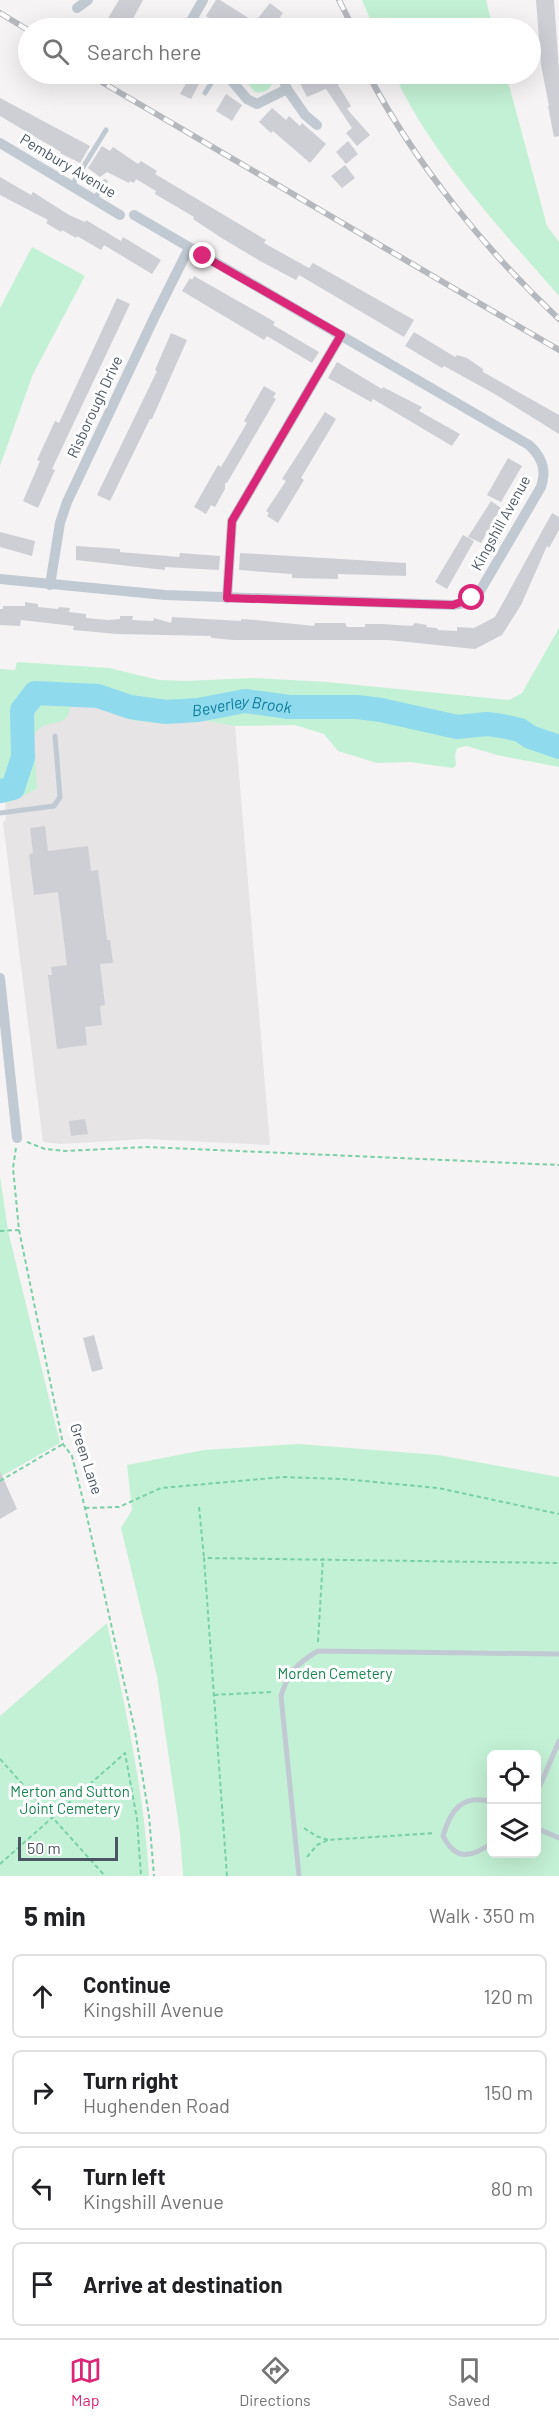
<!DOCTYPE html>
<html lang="en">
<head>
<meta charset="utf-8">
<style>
  :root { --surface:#fff; --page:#f2f2f2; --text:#202124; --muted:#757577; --line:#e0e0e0; --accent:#db2777 }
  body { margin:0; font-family:Barlow,sans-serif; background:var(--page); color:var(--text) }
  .controls { position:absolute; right:18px; bottom:18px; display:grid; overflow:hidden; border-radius:9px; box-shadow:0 6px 24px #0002 }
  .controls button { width:54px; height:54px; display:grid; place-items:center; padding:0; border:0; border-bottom:2px solid var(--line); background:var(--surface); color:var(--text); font:30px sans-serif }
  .scale { position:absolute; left:18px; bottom:15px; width:100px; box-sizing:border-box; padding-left:6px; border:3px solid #4a5661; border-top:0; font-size:16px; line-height:21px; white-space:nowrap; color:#4a5661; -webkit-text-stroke:4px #fff; paint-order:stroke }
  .stop { position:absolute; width:18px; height:18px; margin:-14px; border:4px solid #db2777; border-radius:50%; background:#fff }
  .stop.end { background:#db2777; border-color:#fff; box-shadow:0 2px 6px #0008 }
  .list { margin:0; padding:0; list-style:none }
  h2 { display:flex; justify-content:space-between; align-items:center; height:78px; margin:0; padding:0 24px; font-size:26px }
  h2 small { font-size:20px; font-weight:400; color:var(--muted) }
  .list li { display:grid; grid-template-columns:39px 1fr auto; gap:18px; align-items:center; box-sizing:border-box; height:84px; margin:0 12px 12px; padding:0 12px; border:2px solid var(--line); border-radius:9px }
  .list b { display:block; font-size:22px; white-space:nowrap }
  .list p { margin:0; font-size:20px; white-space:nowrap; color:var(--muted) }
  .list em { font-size:20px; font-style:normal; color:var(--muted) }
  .icon { flex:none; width:33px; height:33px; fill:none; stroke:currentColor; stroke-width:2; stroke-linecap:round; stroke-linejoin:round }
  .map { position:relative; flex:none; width:559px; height:1876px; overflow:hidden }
  .search { position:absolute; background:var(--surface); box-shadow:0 6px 24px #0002; left:18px; right:18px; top:18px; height:66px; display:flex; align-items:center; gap:15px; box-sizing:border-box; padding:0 21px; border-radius:33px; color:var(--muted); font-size:22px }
  .sheet { height:462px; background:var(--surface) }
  nav { display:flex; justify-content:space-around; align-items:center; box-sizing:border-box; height:84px; border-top:2px solid var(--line); background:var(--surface); font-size:16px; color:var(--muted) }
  nav a { display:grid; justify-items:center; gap:3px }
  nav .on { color:var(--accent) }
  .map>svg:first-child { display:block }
  .education { fill:#e6e4e5 }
  .green { fill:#c3f1d5; fill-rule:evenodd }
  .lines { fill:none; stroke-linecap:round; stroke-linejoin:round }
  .river { stroke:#90daee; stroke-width:24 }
  .building { fill:#cdcfd5 }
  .path { stroke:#7ad0a6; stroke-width:2; stroke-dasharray:4.5 3; stroke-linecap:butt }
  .lane { stroke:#c1cad2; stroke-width:5 }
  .street { stroke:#c1cad2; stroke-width:10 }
  .rail-casing { stroke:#b5b8bd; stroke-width:6 }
  .rail { stroke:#fff; stroke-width:4; stroke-dasharray:11; stroke-linecap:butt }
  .route { stroke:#db2777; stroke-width:8 }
  .labels { text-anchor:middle; stroke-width:6; stroke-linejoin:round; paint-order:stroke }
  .street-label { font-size:15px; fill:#4a5661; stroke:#fff }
  .park-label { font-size:15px; fill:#17864f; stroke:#fff }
  .water-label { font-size:16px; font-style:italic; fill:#0c7c9b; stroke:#fff }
</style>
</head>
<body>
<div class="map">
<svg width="559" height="1876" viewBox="0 0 559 1876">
  <rect width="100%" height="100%" fill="#f5f3f3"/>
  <polygon class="education" points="72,701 117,705 235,726 270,1145 144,1139 61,1144 43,1142 3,822 6,821 5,798 36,790 33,736 36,726"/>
  <g class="green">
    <polygon points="362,0 486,0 493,28 374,28"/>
    <path d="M240,74H270L273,83C268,91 264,93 255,92Z"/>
    <path d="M394,74H506L547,226L559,242V296C499,227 433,157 394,74Z"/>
    <polygon points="32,247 85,276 33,374 0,466 0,308"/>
    <path d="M559,628V767L497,755L467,746L457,748L455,755L456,765L453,768L410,762L377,763L338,751L324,734L295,725L235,726L166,714L162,723L136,721L124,717L118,705L75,701L71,703C70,707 69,715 66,718C60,726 45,719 34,734L37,789L8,803L0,802V669L15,670L17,662L109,668L159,680L187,681L252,678L327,682L509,700L522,693Z"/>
    <polygon points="0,1176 8,1231 60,1443 0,1477"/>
    <path d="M299,1444L438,1455L559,1477V1876H183L180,1834L157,1676L121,1528L132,1510L127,1465L204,1450ZM492,1754H536V1854H492Z"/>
    <path d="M107,1623C125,1707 144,1790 149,1876H0V1716Z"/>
  </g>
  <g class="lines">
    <path class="river" id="s1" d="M0,791L13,788L23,757L22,710L35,693L98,696L130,707L166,712L198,710L245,701L289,707H357L381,710L457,727L487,724L502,726L520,730L530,737L559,747"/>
  </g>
  <g class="building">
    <polygon points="119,0 143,0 128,28 102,28"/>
    <polygon points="216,0 220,0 255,22 270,3 283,13 280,17 293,28 226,28 206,16"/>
    <polygon points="536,0 554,0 559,70 559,136 554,137 548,106 549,106 541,65"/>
    <polygon points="312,74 333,74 339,84 338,85 351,106 347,109 370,135 357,146 346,133 352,128 326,89 307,97 299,81"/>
    <polygon points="189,78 199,84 191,99 180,94"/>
    <polygon points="226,94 242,105 232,121 216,111"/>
    <polygon points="0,98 90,146 80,163 60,153 61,152 0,116"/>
    <polygon points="272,108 286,120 289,116 300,126 302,123 326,144 310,163 273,131 271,133 259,122"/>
    <polygon points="348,141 358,154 346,164 336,152"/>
    <polygon points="102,146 110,151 113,147 138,164 141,161 157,171 155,174 266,240 264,243 309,268 313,263 414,320 404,337 299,275 296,280 260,261 220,237 193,219 194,217 155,194 156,191 136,179 134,183 130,181 129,183 107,172 100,177 88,168"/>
    <polygon points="345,165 355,178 342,188 331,176"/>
    <polygon points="0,177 31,195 33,192 69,215 85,222 86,220 121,241 123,237 161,260 152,274 104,245 101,250 77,236 76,238 62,230 61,232 46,223 48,220 0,195"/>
    <polygon points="194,276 275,322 273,325 319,352 312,363 267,336 264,340 182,291 190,278 192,280"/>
    <polygon points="117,298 130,304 52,469 55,470 38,508 23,501 40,461 37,460 55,421 59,423"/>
    <polygon points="414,332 455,357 457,355 467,358 483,369 483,372 559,415 559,434 493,393 444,366 442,368 405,346"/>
    <polygon points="171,333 187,340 152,419 150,419 110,501 97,495 157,371 155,370"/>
    <polygon points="337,362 382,389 383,387 422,407 419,411 460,434 452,446 373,399 371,402 328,378"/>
    <polygon points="264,386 276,393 273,397 276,399 227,483 225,483 225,489 215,507 211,505 206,514 194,507 218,465 221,467 247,423 244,421"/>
    <polygon points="325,412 336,419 301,478 304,480 278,523 267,516 269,513 266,511 286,481 282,479"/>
    <polygon points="508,458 522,466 501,502 487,495"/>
    <polygon points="491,501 501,508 481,543 468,537"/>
    <polygon points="552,513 559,517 559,530 549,548 547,546 521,605 502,635 475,649 388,640 234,640 211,638 211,636 117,634 73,630 74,626 21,620 20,626 0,625 0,609 3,609 3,606 25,606 25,602 38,604 38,607 58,609 59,607 70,608 69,612 86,614 86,618 108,620 120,619 120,616 133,616 132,620 153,621 154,618 171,623 172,617 241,621 241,619 255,620 314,626 315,623 345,623 347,627 365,627 365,624 382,624 412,626 415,623 427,625 426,627 437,628 438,630 457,631 457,627 474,628 495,617"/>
    <polygon points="0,532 35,541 32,556 0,547"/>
    <polygon points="463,535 474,541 447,589 435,582"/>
    <polygon points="76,546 120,549 120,552 179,557 180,553 220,556 219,570 165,567 165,570 76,560"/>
    <polygon points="240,553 406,563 406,576 338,574 338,579 292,578 292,574 239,570"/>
    <polygon points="45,826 48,851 88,846 91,871 98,870 107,940 110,940 113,963 100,964 105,1005 100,1006 102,1025 85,1027 87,1045 57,1049 48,975 52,975 51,967 67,965 58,892 34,895 29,854 33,853 30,828"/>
    <polygon points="85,1119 88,1134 71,1136 69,1121"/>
    <polygon points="94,1335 103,1369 92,1372 83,1338"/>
    <polygon points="0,1471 17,1509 0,1519"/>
  </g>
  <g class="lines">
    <g class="path">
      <polyline points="27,1142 45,1149 65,1151 147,1147 559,1165"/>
      <polyline points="16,1148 13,1168 19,1230 63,1444 72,1456 85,1508 135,1731 149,1816 154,1876"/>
      <polyline points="0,1231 19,1230"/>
      <polyline points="0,1481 63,1444"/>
      <polyline points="199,1507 204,1558"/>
      <polyline points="85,1508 119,1507 161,1488 283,1477 343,1479 438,1488 559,1514"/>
      <polyline points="318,1642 323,1558"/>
      <polyline points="214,1695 271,1692"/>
      <polyline points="0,1759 105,1876"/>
      <polyline points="304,1828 316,1836 328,1840"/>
      <polyline points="307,1857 317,1845 328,1840 435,1833"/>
      <polyline points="0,1864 125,1753 137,1819 141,1876"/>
      <polyline points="227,1876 204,1558 559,1563"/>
    </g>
    <g class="lane">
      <polyline points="205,93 217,74"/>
      <polyline points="72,185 106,130"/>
      <polyline points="94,200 105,182"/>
      <polyline points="0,813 54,806 60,797 55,736"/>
      <polyline points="536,1795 559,1741"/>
      <path d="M492,1802C462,1793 450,1811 443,1836C456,1861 471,1858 492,1843"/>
      <polyline points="536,1828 559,1838"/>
      <path d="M299,1876L281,1696C288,1673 297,1663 318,1651L559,1654"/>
    </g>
    <g class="street">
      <polyline points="77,8 88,0"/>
      <polyline points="187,28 203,0"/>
      <polyline points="226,74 247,99 257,104 287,89 305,115 317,125"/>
      <polyline points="281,74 287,89"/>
      <polyline points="0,143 120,215"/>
      <path d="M0,579L165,595L453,605L464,603L480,591L541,487C547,470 542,457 529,445L134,215"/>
      <polyline points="50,585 60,523 67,502 155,316 189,248"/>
      <polyline points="227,598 232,521 341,335"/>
      <polyline points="0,978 17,1138"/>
    </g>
    <g class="rail-casing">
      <g id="rail">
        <polyline points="339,0 353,28"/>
        <polyline points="0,13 28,30"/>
        <polyline points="88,74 559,350"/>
        <path d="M368,74C415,163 485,250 559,319"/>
      </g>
    </g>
    <use href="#rail" class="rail"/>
  </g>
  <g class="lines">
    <polyline class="route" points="203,256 341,335 232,521 227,598 453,605 472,598"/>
  </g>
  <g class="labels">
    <g class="street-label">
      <text transform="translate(68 166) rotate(31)" y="5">Pembury Avenue</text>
      <text transform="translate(95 407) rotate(-65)" y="5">Risborough Drive</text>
      <text transform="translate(501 523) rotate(-61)" y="5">Kingshill Avenue</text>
      <text transform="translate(86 1459) rotate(72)" y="5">Green Lane</text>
    </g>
    <g class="park-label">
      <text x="335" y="1679">Morden Cemetery</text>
      <text x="70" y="1797">Merton and Sutton<tspan x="70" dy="17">Joint Cemetery</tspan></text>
    </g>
    <g class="water-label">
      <text dy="6" stroke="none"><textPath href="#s1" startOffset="324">Beverley Brook</textPath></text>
    </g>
  </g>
</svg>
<div class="controls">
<button><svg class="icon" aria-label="locate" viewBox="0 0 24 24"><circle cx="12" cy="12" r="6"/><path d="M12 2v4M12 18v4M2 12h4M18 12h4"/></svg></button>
<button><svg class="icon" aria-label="layers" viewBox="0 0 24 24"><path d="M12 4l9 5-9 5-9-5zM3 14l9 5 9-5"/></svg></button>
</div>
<div class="scale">50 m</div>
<div class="stop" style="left:472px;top:598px"></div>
<div class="stop end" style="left:203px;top:256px"></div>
<div class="search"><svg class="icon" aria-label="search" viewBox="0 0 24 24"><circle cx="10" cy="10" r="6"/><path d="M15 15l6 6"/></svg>Search here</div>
</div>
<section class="sheet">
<h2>5 min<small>Walk · 350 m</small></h2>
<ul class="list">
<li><svg class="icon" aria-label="ahead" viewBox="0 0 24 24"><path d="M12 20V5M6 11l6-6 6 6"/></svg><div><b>Continue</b><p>Kingshill Avenue</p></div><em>120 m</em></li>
<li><svg class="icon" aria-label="right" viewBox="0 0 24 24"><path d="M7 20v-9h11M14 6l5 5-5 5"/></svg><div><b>Turn right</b><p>Hughenden Road</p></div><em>150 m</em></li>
<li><svg class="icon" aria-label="left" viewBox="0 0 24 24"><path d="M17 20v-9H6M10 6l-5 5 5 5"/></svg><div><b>Turn left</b><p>Kingshill Avenue</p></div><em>80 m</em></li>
<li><svg class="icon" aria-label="arrive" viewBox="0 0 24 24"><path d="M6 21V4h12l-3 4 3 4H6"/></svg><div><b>Arrive at destination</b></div></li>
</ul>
</section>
<nav>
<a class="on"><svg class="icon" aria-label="map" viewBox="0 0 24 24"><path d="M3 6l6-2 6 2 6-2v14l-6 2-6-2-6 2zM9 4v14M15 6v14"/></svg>Map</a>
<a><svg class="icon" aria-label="directions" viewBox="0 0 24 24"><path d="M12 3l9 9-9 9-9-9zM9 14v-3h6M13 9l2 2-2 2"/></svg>Directions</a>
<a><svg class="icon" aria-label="saved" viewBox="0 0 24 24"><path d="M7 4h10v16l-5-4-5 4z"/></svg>Saved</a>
</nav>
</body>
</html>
